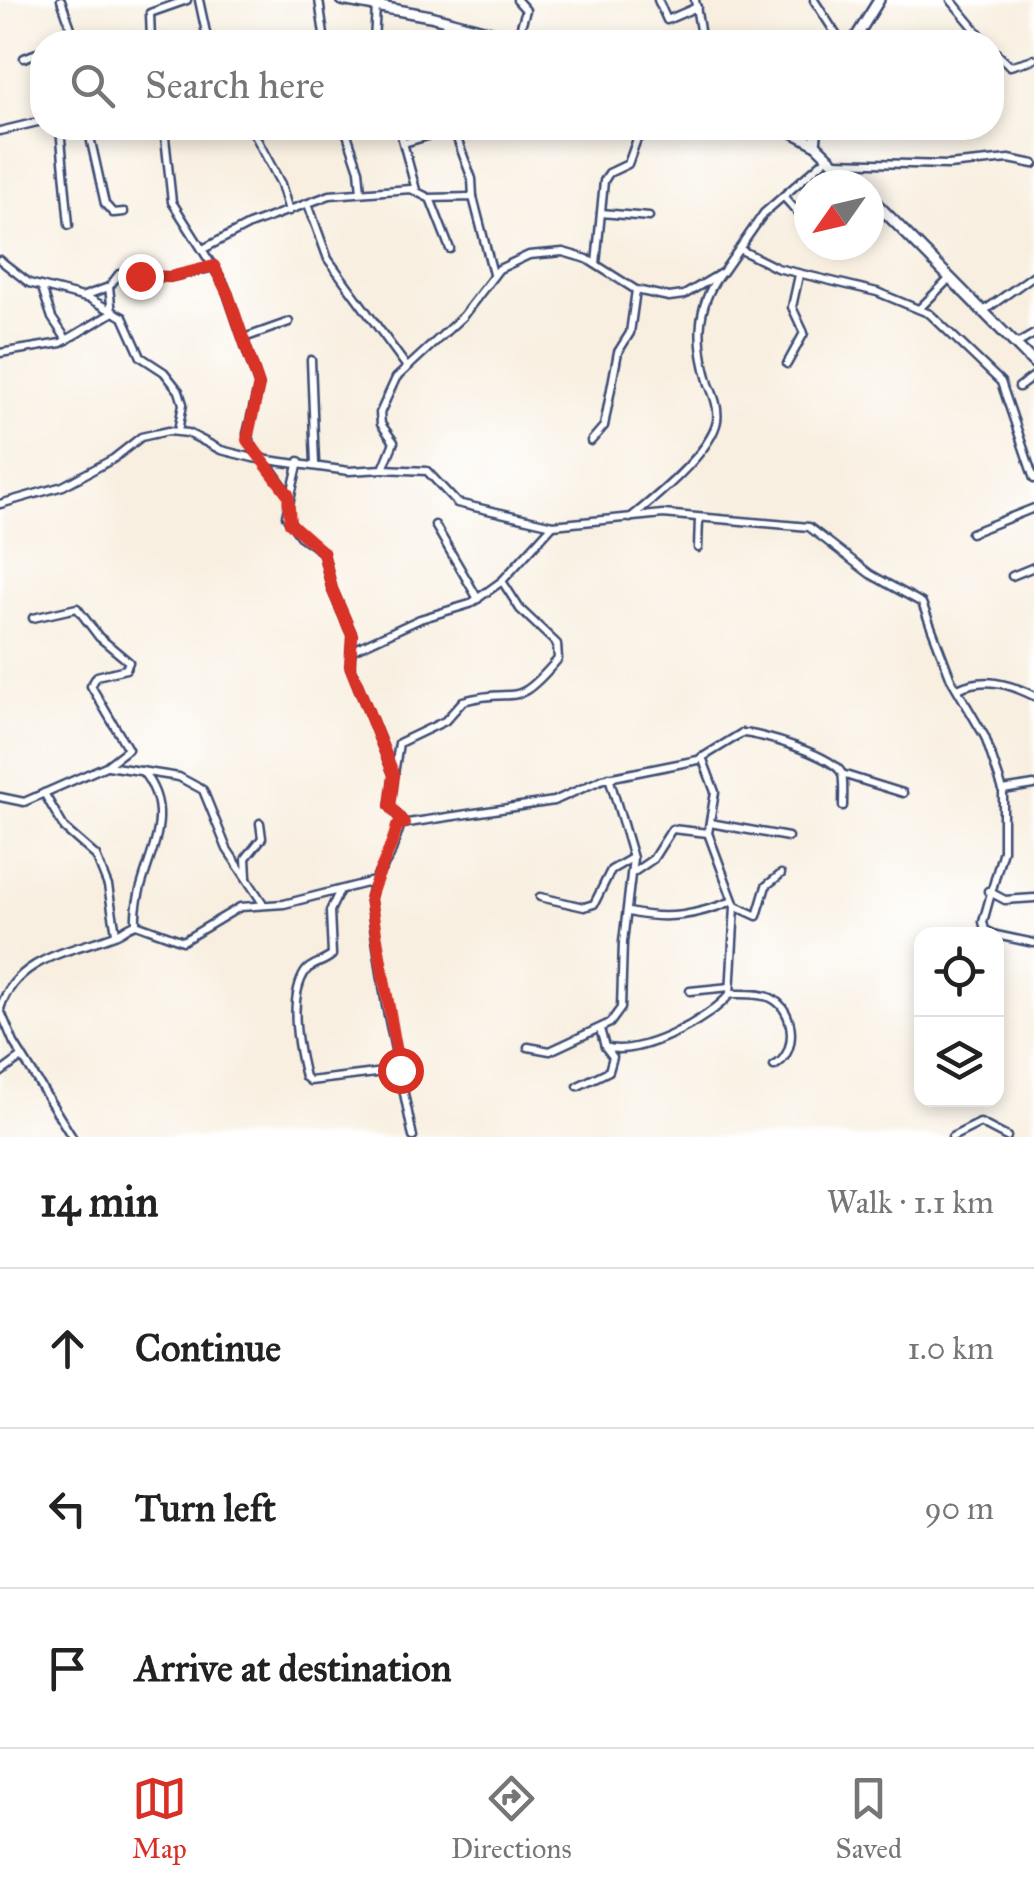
<!DOCTYPE html>
<html lang="en">
<head>
<meta charset="utf-8">
<style>
  :root { --surface:#fff; --page:#f2f2f2; --text:#222; --muted:#767676; --line:#e0e0e0; --accent:#d93025 }
  body { margin:0; font-family:"IM FELL Great Primer",serif; background:var(--page); color:var(--text) }
  .controls { position:absolute; right:30px; bottom:30px; display:grid; overflow:hidden; border-radius:20px; box-shadow:0 5px 15px #0003 }
  .controls button { width:90px; height:90px; display:grid; place-items:center; padding:0; border:0; border-bottom:2px solid var(--line); background:var(--surface); color:var(--text); font:50px sans-serif }
  .compass { position:absolute; left:794px; top:170px; width:90px; height:90px; border-radius:50%; background:var(--surface); box-shadow:0 5px 15px #0003; rotate:236deg }
  .stop { position:absolute; width:30px; height:30px; margin:-22px; border:8px solid #d93025; border-radius:50%; background:#fff }
  .stop.end { background:#d93025; border-color:#fff; box-shadow:0 2px 10px #0008 }
  .list { margin:0; padding:0; list-style:none }
  h2 { display:flex; justify-content:space-between; align-items:center; height:130px; margin:0; padding:0 40px; font-size:42px }
  h2 small { font-size:32px; font-weight:400; color:var(--muted) }
  .list li { display:grid; grid-template-columns:65px 1fr auto; gap:30px; align-items:center; box-sizing:border-box; height:160px; padding:0 40px; border-top:2px solid var(--line) }
  .list b { display:block; font-size:38px; white-space:nowrap }
  .list em { font-size:32px; font-style:normal; color:var(--muted) }
  .icon { flex:none; width:55px; height:55px; fill:none; stroke:currentColor; stroke-width:2; stroke-linecap:round; stroke-linejoin:round }
  .map { position:relative; flex:none; width:1034px; height:1137px; overflow:hidden }
  .search { position:absolute; background:var(--surface); box-shadow:0 5px 15px #0003; left:30px; right:30px; top:30px; height:110px; display:flex; align-items:center; gap:25px; box-sizing:border-box; padding:0 35px; border-radius:40px; color:var(--muted); font-size:38px }
  .sheet { height:610px; background:var(--surface) }
  nav { display:flex; justify-content:space-around; align-items:center; box-sizing:border-box; height:140px; border-top:2px solid var(--line); background:var(--surface); font-size:28px; color:var(--muted) }
  nav a { display:grid; justify-items:center; gap:5px }
  nav .on { color:var(--accent) }
  .map>svg:first-child { display:block }
  .lines { fill:none; stroke-linecap:round; stroke-linejoin:round }
  .minor-casing { stroke:#3c4c72; stroke-width:11 }
  .tertiary-casing { stroke:#3c4c72; stroke-width:14 }
  .minor { stroke:#fff; stroke-width:6 }
  .tertiary { stroke:#fff; stroke-width:9 }
  .route { stroke:#d93025; stroke-width:12 }
</style>
</head>
<body>
<div class="map">
<svg width="1034" height="1137" viewBox="0 0 1034 1137">
  <rect width="100%" height="100%" fill="#fff"/>
  <filter id="ink" filterUnits="userSpaceOnUse"><feTurbulence type="fractalNoise" baseFrequency=".01" numOctaves="2"/><feDisplacementMap in="SourceGraphic" scale="20" xChannelSelector="R" yChannelSelector="G"/><feConvolveMatrix kernelMatrix="1 2 1 2 8 2 1 2 1" color-interpolation-filters="sRGB"/></filter>
  <filter id="wash" filterUnits="userSpaceOnUse"><feTurbulence type="fractalNoise" baseFrequency=".0048" numOctaves="4" result="noise"/><feDisplacementMap in="SourceGraphic" scale="40" xChannelSelector="R" yChannelSelector="G"/><feGaussianBlur stdDeviation="2.25" result="paint"/><feColorMatrix in="noise" values="0 0 0 0 0 0 0 0 0 0 0 0 0 0 0 0 0 1.4 0 .05"/><feComposite in="paint" operator="in"/></filter>
  <g filter="url(#wash)">
    <rect width="100%" height="100%" fill="#f8efe0"/>
  </g>
  <g filter="url(#ink)">
    <g class="lines">
      <g class="minor-casing">
        <g id="minor">
          <polyline points="61,0 76,42"/>
          <polyline points="199,0 208,42"/>
          <polyline points="319,0 325,42"/>
          <polyline points="658,0 667,20 697,7"/>
          <polyline points="695,0 702,42"/>
          <polyline points="814,0 841,42"/>
          <polyline points="951,0 986,42"/>
          <polyline points="517,39 526,10 517,0"/>
          <polyline points="151,42 150,13 187,0"/>
          <polyline points="308,42 325,41"/>
          <polyline points="374,42 376,6"/>
          <polyline points="443,42 446,21"/>
          <polyline points="992,49 1010,66 1034,59"/>
          <polyline points="24,58 42,51"/>
          <polyline points="60,128 69,225"/>
          <polyline points="88,128 105,204 113,213 124,212"/>
          <polyline points="164,128 172,202 224,284 259,385 247,434 257,457"/>
          <polyline points="251,128 281,184 289,211"/>
          <polyline points="345,128 359,170 361,192"/>
          <polyline points="399,128 416,190"/>
          <polyline points="453,128 472,179 473,197"/>
          <polyline points="0,131 42,121"/>
          <polyline points="404,143 454,128"/>
          <polyline points="833,162 948,165 1009,159 1034,164"/>
          <polyline points="783,196 801,216"/>
          <polyline points="430,198 450,249"/>
          <polyline points="308,204 328,259 407,367"/>
          <polyline points="601,213 649,217"/>
          <polyline points="203,249 249,225 330,195 411,189 429,198 473,197 493,274"/>
          <polyline points="739,249 777,268 877,292 930,314 1001,382 1034,479"/>
          <polyline points="0,260 29,283 90,299 123,317 141,357 164,372 179,391 183,404 178,431"/>
          <polyline points="596,264 604,181 609,173 628,164 637,139 655,128"/>
          <polyline points="42,288 52,318 67,340"/>
          <polyline points="84,296 109,287"/>
          <polyline points="920,308 950,278"/>
          <polyline points="985,310 1034,275"/>
          <polyline points="244,338 289,322"/>
          <polyline points="1015,345 1034,334"/>
          <polyline points="0,353 61,343 112,313 109,287 119,274 171,277 214,267"/>
          <polyline points="311,360 315,464"/>
          <polyline points="787,364 804,333 792,307 799,275"/>
          <polyline points="1019,387 1034,376"/>
          <polyline points="591,441 604,426 618,352 630,333 636,290"/>
          <polyline points="264,459 287,492"/>
          <polyline points="299,461 286,516 300,536 323,552 332,589 352,635 350,666 394,775 390,806 403,822"/>
          <polyline points="383,469 427,471 457,503 553,525 663,514 809,527 870,574 922,603 951,679 985,737 1003,790 1003,850 983,922 985,930 994,934"/>
          <polyline points="0,504 63,486 113,459 141,437 168,431 188,433 221,450 253,458 349,471 383,469 394,442 381,424 380,413 396,378 463,316 499,269 529,255 563,252 587,259 636,290 669,297 684,295 723,272 764,213 827,158"/>
          <path d="M630,518C654,499 711,452 717,421C719,408 714,396 709,384C697,345 695,308 720,274"/>
          <polyline points="435,525 478,599"/>
          <polyline points="971,533 1034,508"/>
          <polyline points="698,548 699,519"/>
          <polyline points="1012,576 1034,567"/>
          <polyline points="351,651 420,619 470,604 502,581 553,525"/>
          <path d="M958,689C984,676 1010,684 1034,696"/>
          <polyline points="108,766 179,777 203,790 227,849 262,902"/>
          <path d="M394,774L399,743L445,721L463,701C520,685 511,714 558,659L557,644L520,609L502,581"/>
          <polyline points="842,774 903,793"/>
          <polyline points="1003,790 1034,785"/>
          <polyline points="44,793 65,829 96,856 108,886 116,933"/>
          <polyline points="0,797 24,802 106,766 128,749 91,686 97,676 126,669 129,662 99,637 77,608 33,618"/>
          <polyline points="710,823 788,837"/>
          <polyline points="634,872 653,859 672,829 708,833"/>
          <polyline points="247,877 246,858 262,838 260,823"/>
          <polyline points="374,881 370,899 386,1006 413,1137"/>
          <path d="M340,890L330,911L332,955C324,963 311,963 305,972C288,998 298,1049 305,1077L310,1081L400,1070"/>
          <polyline points="988,891 1005,900 1034,898"/>
          <polyline points="540,897 584,907 594,904 611,870 632,858"/>
          <polyline points="735,906 757,916 766,886 781,874"/>
          <path d="M629,912C668,921 696,915 733,901"/>
          <path d="M136,924C133,869 185,822 142,771"/>
          <polyline points="996,935 1034,943"/>
          <polyline points="690,991 730,987"/>
          <path d="M730,994C742,994 760,993 771,998C796,1010 798,1054 774,1066"/>
          <path d="M0,1009C16,956 74,951 115,935C123,932 128,926 136,924L183,941L240,907L284,904L374,881L390,856L401,824L554,801L603,779L698,760L742,733C759,733 835,756 842,774C844,782 843,797 843,806"/>
          <polyline points="0,1010 14,1043 72,1137"/>
          <path d="M600,1029L605,1047C638,1058 709,1020 730,994L735,906L708,833L715,792L702,757"/>
          <polyline points="528,1047 550,1051 610,1023 621,1008 623,942 633,858 609,777"/>
          <polyline points="0,1073 22,1057"/>
          <polyline points="578,1086 609,1071 613,1057 606,1048"/>
          <polyline points="952,1137 980,1123 1007,1137"/>
        </g>
      </g>
      <g class="tertiary-casing">
        <g id="tertiary">
          <polyline points="342,0 430,16 529,42"/>
          <polyline points="853,42 879,0"/>
          <polyline points="785,128 815,144 857,185"/>
          <polyline points="815,144 817,128"/>
          <polyline points="869,196 1034,363"/>
        </g>
      </g>
      <use href="#minor" class="minor"/>
      <use href="#tertiary" class="tertiary"/>
    </g>
  </g>
  <g class="lines" filter="url(#ink)">
    <path class="route" d="M140,276L170,277L214,266L228,294L259,385L247,440L288,494L290,523L323,552L332,589L352,635L350,666L394,775L390,806L404,823L397,826C391,853 376,874 370,899L400,1070"/>
  </g>
</svg>
<div class="controls">
<button><svg class="icon" aria-label="locate" viewBox="0 0 24 24"><circle cx="12" cy="12" r="6"/><path d="M12 2v4M12 18v4M2 12h4M18 12h4"/></svg></button>
<button><svg class="icon" aria-label="layers" viewBox="0 0 24 24"><path d="M12 4l9 5-9 5-9-5zM3 14l9 5 9-5"/></svg></button>
</div>
<svg class="compass" viewBox="-18 -18 36 36"><path d="M0-13l5 13h-10z" fill="#e53935"/><path d="M0 13l5-13h-10z" fill="#767676"/></svg>
<div class="stop" style="left:400px;top:1070px"></div>
<div class="stop end" style="left:140px;top:276px"></div>
<div class="search"><svg class="icon" aria-label="search" viewBox="0 0 24 24"><circle cx="10" cy="10" r="6"/><path d="M15 15l6 6"/></svg>Search here</div>
</div>
<section class="sheet">
<h2>14 min<small>Walk · 1.1 km</small></h2>
<ul class="list">
<li><svg class="icon" aria-label="ahead" viewBox="0 0 24 24"><path d="M12 20V5M6 11l6-6 6 6"/></svg><div><b>Continue</b></div><em>1.0 km</em></li>
<li><svg class="icon" aria-label="left" viewBox="0 0 24 24"><path d="M17 20v-9H6M10 6l-5 5 5 5"/></svg><div><b>Turn left</b></div><em>90 m</em></li>
<li><svg class="icon" aria-label="arrive" viewBox="0 0 24 24"><path d="M6 21V4h12l-3 4 3 4H6"/></svg><div><b>Arrive at destination</b></div></li>
</ul>
</section>
<nav>
<a class="on"><svg class="icon" aria-label="map" viewBox="0 0 24 24"><path d="M3 6l6-2 6 2 6-2v14l-6 2-6-2-6 2zM9 4v14M15 6v14"/></svg>Map</a>
<a><svg class="icon" aria-label="directions" viewBox="0 0 24 24"><path d="M12 3l9 9-9 9-9-9zM9 14v-3h6M13 9l2 2-2 2"/></svg>Directions</a>
<a><svg class="icon" aria-label="saved" viewBox="0 0 24 24"><path d="M7 4h10v16l-5-4-5 4z"/></svg>Saved</a>
</nav>
</body>
</html>
